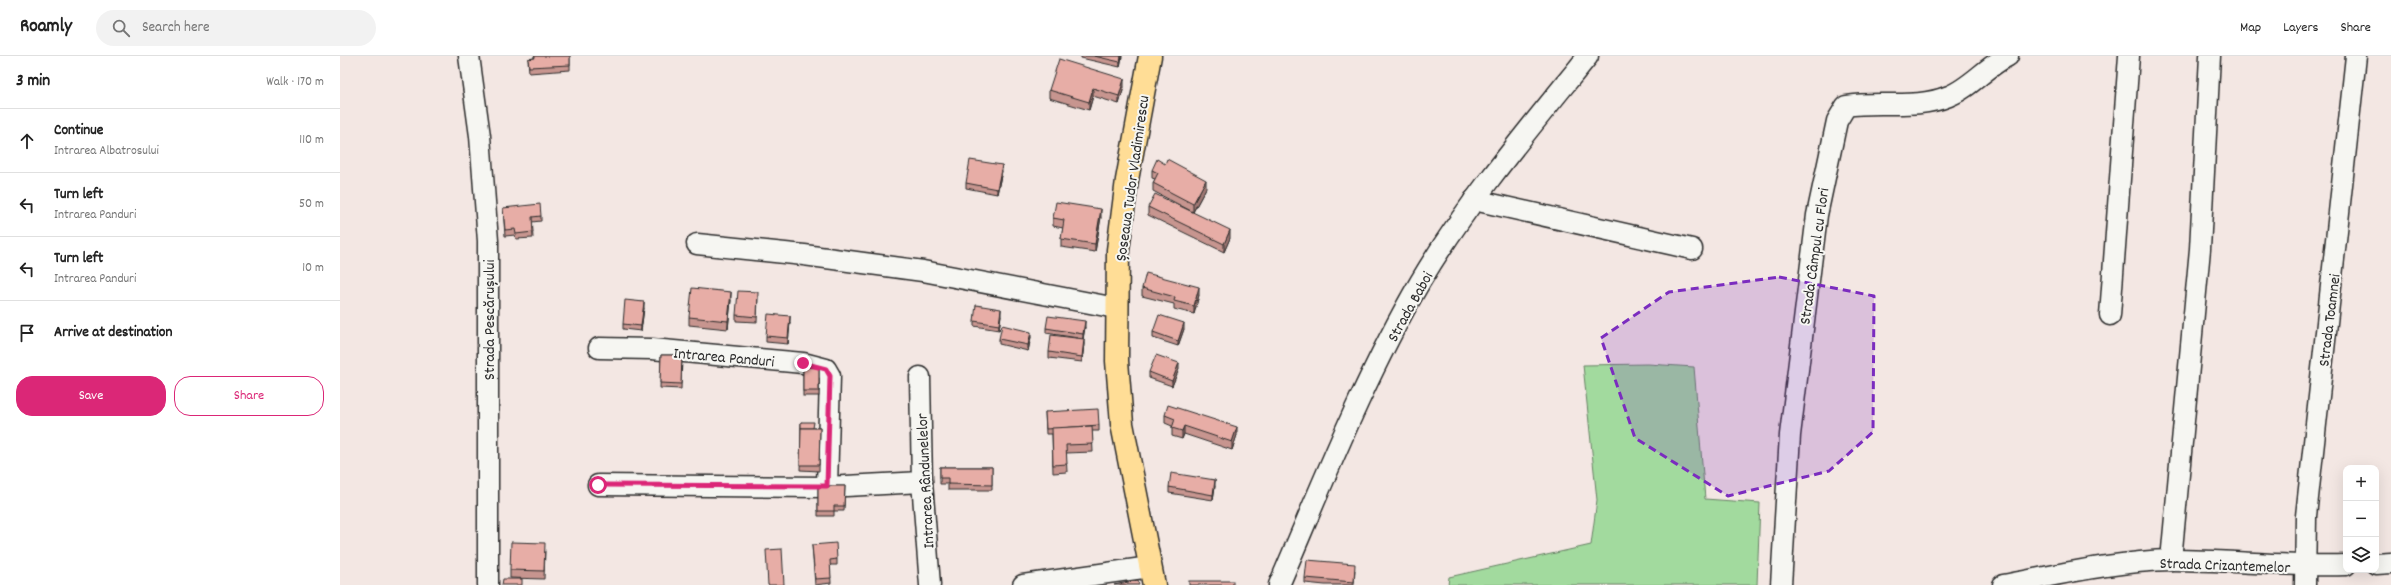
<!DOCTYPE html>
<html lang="en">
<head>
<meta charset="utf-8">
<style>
  :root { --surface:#fff; --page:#f2f2f2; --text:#222; --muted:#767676; --line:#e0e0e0; --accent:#db2777 }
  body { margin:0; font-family:Dekko,sans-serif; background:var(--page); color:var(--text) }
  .controls { position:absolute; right:12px; bottom:12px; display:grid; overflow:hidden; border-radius:8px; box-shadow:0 4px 16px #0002 }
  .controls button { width:36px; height:36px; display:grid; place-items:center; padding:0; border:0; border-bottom:1px solid var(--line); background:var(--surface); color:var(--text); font:20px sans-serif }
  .stop { position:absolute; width:12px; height:12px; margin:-9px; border:3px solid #db2777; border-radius:50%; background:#fff }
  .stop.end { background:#db2777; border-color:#fff; box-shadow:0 1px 4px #0008 }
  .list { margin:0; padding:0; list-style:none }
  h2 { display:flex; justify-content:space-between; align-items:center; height:52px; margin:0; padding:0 16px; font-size:17px }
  h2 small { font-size:13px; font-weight:400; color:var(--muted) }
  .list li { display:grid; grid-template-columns:26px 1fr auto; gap:12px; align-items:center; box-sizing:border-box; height:64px; padding:0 16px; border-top:1px solid var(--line) }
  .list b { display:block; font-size:15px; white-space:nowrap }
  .list p { margin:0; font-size:13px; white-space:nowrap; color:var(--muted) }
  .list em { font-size:13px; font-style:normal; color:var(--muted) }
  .actions { display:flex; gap:8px; padding:12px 16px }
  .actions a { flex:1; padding:9px 0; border:1px solid var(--accent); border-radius:16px; text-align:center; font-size:14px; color:var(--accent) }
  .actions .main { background:var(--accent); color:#fff }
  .icon { flex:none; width:22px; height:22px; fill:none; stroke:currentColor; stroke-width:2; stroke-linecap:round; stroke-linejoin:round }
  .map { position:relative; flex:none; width:2051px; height:529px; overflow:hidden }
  header { display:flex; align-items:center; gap:24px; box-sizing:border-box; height:56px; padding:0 20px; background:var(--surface); border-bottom:1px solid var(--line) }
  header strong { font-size:19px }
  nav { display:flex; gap:22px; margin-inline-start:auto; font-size:14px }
  .search { width:280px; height:36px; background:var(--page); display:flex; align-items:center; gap:10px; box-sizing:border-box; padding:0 14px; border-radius:22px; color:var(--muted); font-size:15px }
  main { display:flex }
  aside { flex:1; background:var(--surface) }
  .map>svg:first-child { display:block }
  .green { fill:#a2da9e; stroke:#668264 }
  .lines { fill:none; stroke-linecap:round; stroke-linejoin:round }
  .minor-casing { stroke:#2b2b2b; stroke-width:23 }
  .major-casing { stroke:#2b2b2b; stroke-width:25 }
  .minor { stroke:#f6f6f2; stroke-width:20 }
  .major { stroke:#ffdd96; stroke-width:22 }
  .wall { fill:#c7958f; stroke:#2b2b2b }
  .shaded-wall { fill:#a27974; stroke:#2b2b2b }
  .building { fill:#e7ada6; stroke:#2b2b2b }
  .route { stroke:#db2777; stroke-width:5 }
  .marked { fill:#7b2cbf; fill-opacity:0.2; stroke:#7b2cbf; stroke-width:3; stroke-dasharray:8 5; stroke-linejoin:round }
  .labels { text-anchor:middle; stroke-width:4; stroke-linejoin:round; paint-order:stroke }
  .street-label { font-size:16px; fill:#2b2b2b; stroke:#f6f6f2 }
</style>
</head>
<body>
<header>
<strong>Roamly</strong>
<div class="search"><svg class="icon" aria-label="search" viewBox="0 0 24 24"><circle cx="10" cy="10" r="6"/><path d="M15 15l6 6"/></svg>Search here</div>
<nav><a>Map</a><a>Layers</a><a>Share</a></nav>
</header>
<main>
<aside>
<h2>3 min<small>Walk · 170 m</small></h2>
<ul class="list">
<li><svg class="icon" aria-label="ahead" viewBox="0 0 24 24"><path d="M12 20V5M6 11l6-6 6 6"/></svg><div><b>Continue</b><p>Intrarea Albatrosului</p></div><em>110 m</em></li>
<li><svg class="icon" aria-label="left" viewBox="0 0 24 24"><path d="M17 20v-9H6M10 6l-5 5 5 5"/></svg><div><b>Turn left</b><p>Intrarea Panduri</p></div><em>50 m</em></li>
<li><svg class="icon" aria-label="left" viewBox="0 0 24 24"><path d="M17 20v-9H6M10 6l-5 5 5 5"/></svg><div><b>Turn left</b><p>Intrarea Panduri</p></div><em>10 m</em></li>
<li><svg class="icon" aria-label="arrive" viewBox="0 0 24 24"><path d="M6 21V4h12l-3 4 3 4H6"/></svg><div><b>Arrive at destination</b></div></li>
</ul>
<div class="actions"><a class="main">Save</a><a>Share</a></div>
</aside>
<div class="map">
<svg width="2051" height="529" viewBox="0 0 2051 529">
  <rect width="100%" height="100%" fill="#f3e7e3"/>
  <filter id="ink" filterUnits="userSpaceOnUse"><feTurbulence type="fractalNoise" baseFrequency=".025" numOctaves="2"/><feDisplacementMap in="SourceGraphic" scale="8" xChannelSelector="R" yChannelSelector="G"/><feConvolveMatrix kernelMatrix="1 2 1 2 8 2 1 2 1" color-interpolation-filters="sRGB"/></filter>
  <g filter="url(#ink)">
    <polygon class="green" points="1308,308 1354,311 1365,443 1420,447 1417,529 1108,529 1109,521 1251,489 1257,444 1243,309"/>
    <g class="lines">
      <g class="minor-casing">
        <g id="minor">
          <polyline points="129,0 140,80 148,185 148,529"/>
          <polyline points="1134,144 1352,193"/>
          <polyline points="357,188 464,199 583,215 776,252"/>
          <polyline points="1770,259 1789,0"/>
          <polyline points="259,292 312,293 463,307 486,313 490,320 487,431"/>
          <polyline points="580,321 582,426 590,529"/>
          <polyline points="258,429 487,431 582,426"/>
          <polyline points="1831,504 1860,193 1870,0"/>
          <polyline points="2036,508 2051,507"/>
          <polyline points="683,529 810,511"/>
          <path d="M939,529C983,427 1024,322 1080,226C1128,145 1189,73 1248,0"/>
          <path d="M1441,529L1450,379L1477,159L1497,65L1506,50C1541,44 1575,54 1609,40C1630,32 1647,10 1668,0"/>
          <path d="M1663,529C1717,519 1777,505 1832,504C1890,504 1948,511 2006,509"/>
          <polyline points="1965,529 1966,460 2016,0"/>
        </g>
      </g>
      <g class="major-casing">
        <polyline id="major" points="810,0 787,124 778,194 777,305 782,368 814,529"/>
      </g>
      <use href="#minor" class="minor"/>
      <use href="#major" class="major"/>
    </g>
    <g class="wall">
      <polygon points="194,0 230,0 230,14 189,17 188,3 194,2"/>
      <polygon points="741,0 782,0 780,11 741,2"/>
      <polygon points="784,31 779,48 753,40 749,54 709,42 709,34"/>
      <polygon points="812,114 866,132 853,156 813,135 813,127 815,123 812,122"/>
      <polygon points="662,115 657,138 626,132 626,127"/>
      <polygon points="808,151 890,182 884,196 808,159"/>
      <polygon points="163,152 201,160 201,165 192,166 193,182 176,183 175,179 165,180"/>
      <polygon points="761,161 755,196 721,191 721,183 723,172 713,170 713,162"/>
      <polygon points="802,232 859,239 854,258 834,253 834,248 802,240"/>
      <polygon points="418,241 417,266 396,265 396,259"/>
      <polygon points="391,244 388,273 349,269 349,261"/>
      <polygon points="304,252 301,275 283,273 283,268"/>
      <polygon points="661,259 659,274 634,270 634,265"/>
      <polygon points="450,266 448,288 426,286 426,280"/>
      <polygon points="745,271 743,283 744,288 742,306 709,302 709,296 738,282 706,277 706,272"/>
      <polygon points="844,273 838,290 813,282 813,276"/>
      <polygon points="691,281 688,295 659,288 659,283"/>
      <polygon points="321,299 342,299 341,333 320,332"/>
      <rect x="463" y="311" width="16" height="29"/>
      <polygon points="839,313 832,330 809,322 809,316"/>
      <polygon points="705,356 759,369 759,375 752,375 753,396 726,397 727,416 713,417 712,378 706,378"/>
      <polygon points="825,359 897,379 892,394 844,378 842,383 832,380 832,370 825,367"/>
      <polygon points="461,366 473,372 480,372 479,415 460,414"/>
      <polygon points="600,411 652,411 652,434 608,434 608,428 600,428"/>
      <polygon points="478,430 505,430 504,455 494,455 494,460 478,460"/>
      <polygon points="875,430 873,444 829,437 829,431"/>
      <polygon points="472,489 497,503 497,509 490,509 491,527 475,529"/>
      <polygon points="205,495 204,523 170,522 170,514"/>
      <polygon points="1015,514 1014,529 985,529 965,527 965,522"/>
    </g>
    <g class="shaded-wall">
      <polygon points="781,0 782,0 780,11 780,6"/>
      <polygon points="784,23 784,31 779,48 779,40"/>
      <polygon points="753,32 753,40 749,54 749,46"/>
      <polygon points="662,109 662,115 657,138 657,133"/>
      <polygon points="866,124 866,132 853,156 853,148"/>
      <polygon points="761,153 761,161 755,196 755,188"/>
      <polygon points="890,174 890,182 884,196 884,188"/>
      <polygon points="859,231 859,239 854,258 854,250"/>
      <polygon points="391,236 391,244 388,273 388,265"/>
      <polygon points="304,246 304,252 301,275 301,270"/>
      <polygon points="661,253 661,259 659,274 659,269"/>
      <polygon points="450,260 450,266 448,288 448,282"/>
      <polygon points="745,265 745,271 743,283 743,278"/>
      <polygon points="844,267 844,273 838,290 838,285"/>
      <polygon points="691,276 691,281 688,295 688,289"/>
      <polygon points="744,283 744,288 742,306 742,301"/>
      <polygon points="839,307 839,313 832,330 832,325"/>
      <polygon points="844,370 844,378 842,383 842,375"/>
      <polygon points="897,371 897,379 892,394 892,386"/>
      <polygon points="875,424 875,430 873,444 873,439"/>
    </g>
    <g class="building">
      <polygon points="194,0 230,0 230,9 189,11 188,3 195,2"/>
      <polygon points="754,0 781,0 780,6"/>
      <polygon points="719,3 784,23 779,40 753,32 749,46 709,34"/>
      <polygon points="817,103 825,108 827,103 866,124 853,148 813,127 818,117 812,114"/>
      <polygon points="630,104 662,109 657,133 626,127"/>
      <polygon points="815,138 890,174 884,188 808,151"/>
      <polygon points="716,146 761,153 755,188 721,183 724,164 713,162"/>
      <polygon points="200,148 201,160 192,161 193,176 176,178 175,173 165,174 163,152"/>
      <polygon points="806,217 859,231 854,250 834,245 835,241 802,232"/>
      <polygon points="352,232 391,236 388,265 349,261"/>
      <polygon points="398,235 418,236 417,261 396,259"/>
      <polygon points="285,244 304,246 301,270 283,268"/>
      <polygon points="636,249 661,253 659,269 634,265"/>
      <polygon points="428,258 450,260 448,282 426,280"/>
      <polygon points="819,259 844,267 838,285 813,276"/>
      <polygon points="708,260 745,265 743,278 706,272"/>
      <polygon points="662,269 691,276 688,289 659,283"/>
      <polygon points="711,279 744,283 742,301 709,296"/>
      <polygon points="321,299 342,299 341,328 320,327"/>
      <polygon points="816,299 839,307 832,325 809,316"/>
      <rect x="463" y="311" width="16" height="24"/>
      <polygon points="828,349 897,371 892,386 844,370 842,375 832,372 835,363 825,359"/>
      <polygon points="758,353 759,369 706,373 705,356"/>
      <polygon points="461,366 474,366 473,372 461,372"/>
      <polygon points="752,370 753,388 726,389 727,408 713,409 712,372"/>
      <polygon points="461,372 480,372 479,409 460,409"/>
      <polygon points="600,411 652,411 652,429 608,428 608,422 600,422"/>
      <polygon points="831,417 875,424 873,439 829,431"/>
      <polygon points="478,430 505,430 504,450 494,450 494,455 478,455"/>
      <polygon points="171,486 205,487 204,515 170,514"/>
      <polygon points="496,487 497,503 490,504 491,522 475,523 472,489"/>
      <polygon points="442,493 444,529 428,529 426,494"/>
      <polygon points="967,504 1015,508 1014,526 965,522"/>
      <polygon points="163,523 182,523 182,529 162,529"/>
      <polygon points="798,524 799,529 774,529"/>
      <rect x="849" y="525" width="44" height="4"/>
    </g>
  </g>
  <g class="lines" filter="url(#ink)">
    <polyline class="route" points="258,429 487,430 490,320 486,313 463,307"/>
  </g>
  <path class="marked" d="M1439,221L1534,240L1533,376L1489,415L1388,440L1295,382L1261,282L1329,236Z"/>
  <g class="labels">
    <g class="street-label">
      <text transform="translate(791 122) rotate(-82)" y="6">Șoseaua Tudor Vladimirescu</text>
      <text transform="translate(1473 200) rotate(-82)" y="6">Strada Câmpul cu Flori</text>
      <text transform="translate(1069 250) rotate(-61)" y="6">Strada Baboi</text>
      <text transform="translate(148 264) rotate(-90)" y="6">Strada Pescărușului</text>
      <text transform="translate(1988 264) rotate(-83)" y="6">Strada Toamnei</text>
      <text transform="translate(384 300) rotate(5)" y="6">Intrarea Panduri</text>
      <text transform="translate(584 425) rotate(-93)" y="6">Intrarea Rândunelelor</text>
      <text transform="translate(1885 508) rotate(2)" y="6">Strada Crizantemelor</text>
    </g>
  </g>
</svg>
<div class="controls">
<button>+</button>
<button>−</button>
<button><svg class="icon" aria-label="layers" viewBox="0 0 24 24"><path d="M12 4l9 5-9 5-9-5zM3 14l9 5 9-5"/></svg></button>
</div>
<div class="stop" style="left:258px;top:429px"></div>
<div class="stop end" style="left:463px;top:307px"></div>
</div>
</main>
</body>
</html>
